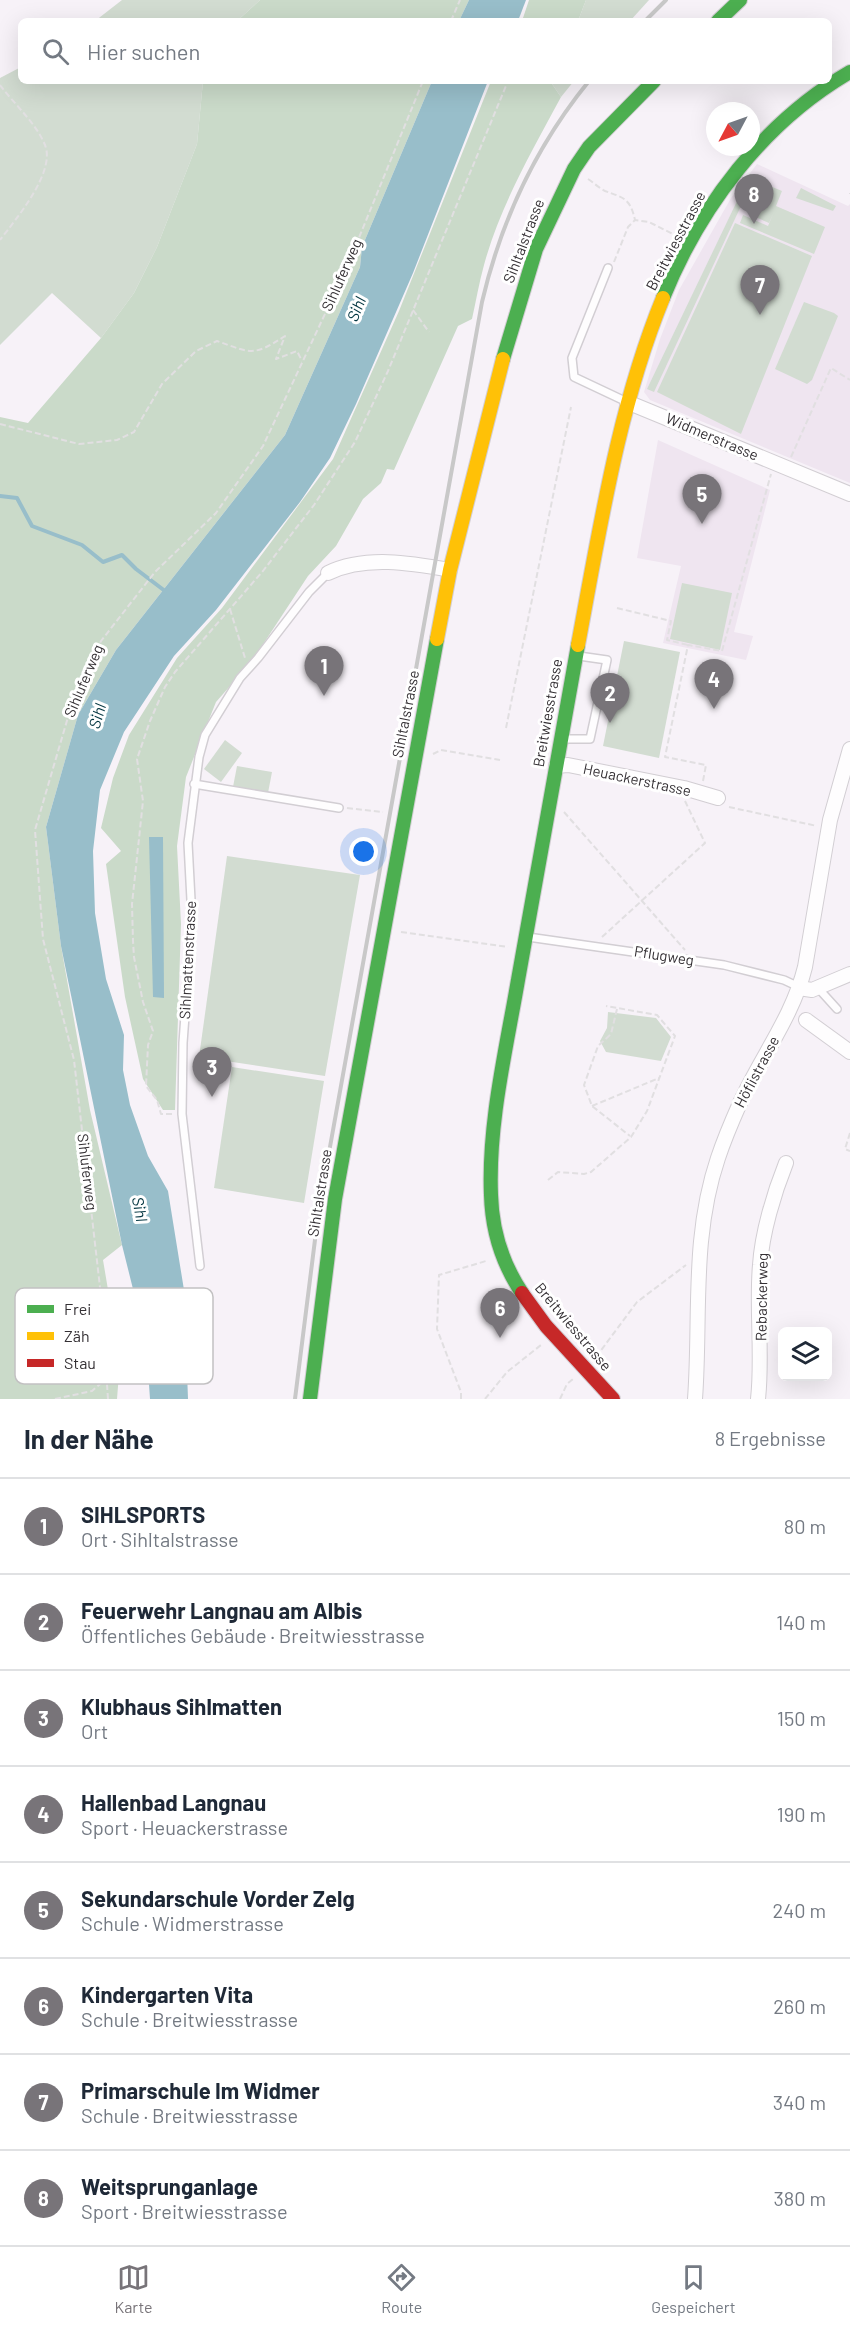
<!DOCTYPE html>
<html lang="de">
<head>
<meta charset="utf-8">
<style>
  :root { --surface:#fff; --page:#f2f2f3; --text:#1f2937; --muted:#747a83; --line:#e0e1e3; --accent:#787479 }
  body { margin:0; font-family:Barlow,sans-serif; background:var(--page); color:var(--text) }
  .controls { position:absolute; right:18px; bottom:18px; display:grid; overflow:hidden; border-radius:9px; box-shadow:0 6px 24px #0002 }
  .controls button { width:54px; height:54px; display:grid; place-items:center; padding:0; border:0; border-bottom:2px solid var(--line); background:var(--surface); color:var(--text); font:30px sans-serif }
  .compass { position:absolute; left:706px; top:102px; width:54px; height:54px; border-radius:50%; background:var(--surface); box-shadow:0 6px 24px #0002; rotate:229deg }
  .you { position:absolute; left:364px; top:852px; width:21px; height:21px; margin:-15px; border:4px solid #fff; border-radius:50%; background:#1a73e8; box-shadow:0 0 0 9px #1a73e833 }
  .badge { display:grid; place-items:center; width:39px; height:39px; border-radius:50%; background:var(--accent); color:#fff; font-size:20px; font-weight:700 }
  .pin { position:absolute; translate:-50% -50px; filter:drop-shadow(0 2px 3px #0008) }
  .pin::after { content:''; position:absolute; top:32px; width:21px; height:18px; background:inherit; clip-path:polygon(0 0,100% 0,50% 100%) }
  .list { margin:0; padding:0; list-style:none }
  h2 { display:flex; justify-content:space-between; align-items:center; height:78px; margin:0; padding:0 24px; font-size:26px }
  h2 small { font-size:20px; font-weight:400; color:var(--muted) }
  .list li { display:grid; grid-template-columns:39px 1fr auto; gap:18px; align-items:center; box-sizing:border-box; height:96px; padding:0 24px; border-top:2px solid var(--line) }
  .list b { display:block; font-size:22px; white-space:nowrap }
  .list p { margin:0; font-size:20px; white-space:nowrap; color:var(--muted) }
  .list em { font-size:20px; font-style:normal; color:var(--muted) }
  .icon { flex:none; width:33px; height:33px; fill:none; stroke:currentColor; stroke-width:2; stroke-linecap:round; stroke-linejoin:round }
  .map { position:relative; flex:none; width:850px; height:1399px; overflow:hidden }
  .search { position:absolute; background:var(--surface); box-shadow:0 6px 24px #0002; left:18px; right:18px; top:18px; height:66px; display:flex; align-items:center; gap:15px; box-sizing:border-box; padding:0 21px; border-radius:9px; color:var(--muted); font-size:22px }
  .sheet { height:846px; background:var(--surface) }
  nav { display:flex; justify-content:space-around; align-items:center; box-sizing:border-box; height:84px; border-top:2px solid var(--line); background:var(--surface); font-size:16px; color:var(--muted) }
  nav a { display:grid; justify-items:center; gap:3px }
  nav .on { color:var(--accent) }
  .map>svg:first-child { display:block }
  .built { fill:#efe5f0 }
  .green { fill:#d2dcd1 }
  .forest { fill:#cadac9 }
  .water { fill:#98beca }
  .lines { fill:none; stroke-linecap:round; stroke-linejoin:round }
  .stream { stroke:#98beca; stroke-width:4 }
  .lane-casing { stroke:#d2ced3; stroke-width:10 }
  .street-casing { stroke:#d2ced3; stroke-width:16 }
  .fast-casing { stroke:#d2ced3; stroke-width:16 }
  .slow-casing { stroke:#d2ced3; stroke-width:16 }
  .jam-casing { stroke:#d2ced3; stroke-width:16 }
  .path { stroke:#e1dfe1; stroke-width:2; stroke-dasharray:6 3; stroke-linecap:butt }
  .lane { stroke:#fefdfe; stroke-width:7 }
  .street { stroke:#fefdfe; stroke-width:14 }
  .fast { stroke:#4caf50; stroke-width:14 }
  .slow { stroke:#ffc107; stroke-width:14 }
  .jam { stroke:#c62828; stroke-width:14 }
  .rail { stroke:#c8c8c8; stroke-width:4 }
  .labels { text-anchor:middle; stroke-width:6; stroke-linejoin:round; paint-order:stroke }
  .street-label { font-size:15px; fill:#343034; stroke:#fff }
  .water-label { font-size:16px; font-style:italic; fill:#00343f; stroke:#fff }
  .key { fill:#fff; stroke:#c2c1c2; stroke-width:1.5 }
  .key-label { font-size:16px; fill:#343034 }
</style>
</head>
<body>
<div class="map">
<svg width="850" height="1399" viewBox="0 0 850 1399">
  <rect width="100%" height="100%" fill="#f7f2f8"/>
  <g class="built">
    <polygon points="757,164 848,206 850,204 850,483 650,400 644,392 660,339 679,290 731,198"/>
    <polygon points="658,440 770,490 734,632 753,636 746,660 663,643 681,566 637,558"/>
  </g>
  <g class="green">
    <polygon points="122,0 260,0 237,21 95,21"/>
    <polygon points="586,0 649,0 630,21 578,21"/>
    <polygon points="21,67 21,81 203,81 197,144 157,247 134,293 101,338 52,293 0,345 0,78"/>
    <polygon points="550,81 574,81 561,97"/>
    <polygon points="750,174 755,176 654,392 647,389"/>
    <polygon points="765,184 782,191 776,206 825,227 814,254 740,223 743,215 768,226 773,214 769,223 751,215"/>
    <polygon points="801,188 836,206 833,211 796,198"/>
    <polygon points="735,223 812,256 741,434 657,392"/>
    <polygon points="804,302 834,313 838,316 812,380 807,384 775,369"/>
    <polygon points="682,583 732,593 720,650 670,639"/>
    <polygon points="624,641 680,652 659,758 603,746"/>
    <polygon points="225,740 242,753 221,782 204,769"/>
    <polygon points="237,766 272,772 268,793 233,787"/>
    <polygon points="227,856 360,875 325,1076 199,1057"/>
    <polygon points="608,1012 656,1018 671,1037 661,1061 606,1052 600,1041 607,1028"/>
    <polygon points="232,1067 324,1081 304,1203 214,1188"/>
  </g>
  <g class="forest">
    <polygon points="260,0 469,0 459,21 237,21"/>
    <polygon points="529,0 586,0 578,21 522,21"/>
    <polygon points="203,81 432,81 362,247 360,267 285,435 116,650 78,715 46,827 61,946 90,1110 122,1245 103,1260 120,1361 117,1399 0,1399 0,417 28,423 101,338 134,293 157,247 197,144"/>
    <path d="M491,81H550L561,97C532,151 500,206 484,265C479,283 476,301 472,319L458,326L394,470L387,469L381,483L363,499L336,546L308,576L252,661L216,702L186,777L177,846L181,924L175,1110H163L143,1079L125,997L106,864L121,851L101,828L113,778L129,735L177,658L222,608L333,459L399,311Z"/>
  </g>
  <g class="water">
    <polygon points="469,0 526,0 518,21 459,21"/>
    <polygon points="432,81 488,81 413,273 356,404 330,458 300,502 216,610 174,656 124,732 100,790 93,851 95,913 106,979 124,1035 123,1070 130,1105 148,1156 168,1191 184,1290 188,1399 150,1399 146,1341 122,1245 61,946 46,827 78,715 116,650 285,435 360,267 362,247"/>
    <polygon points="149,837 163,837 164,998 153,997"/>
  </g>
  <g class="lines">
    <polyline class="stream" points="0,496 17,498 32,526 82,545 103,562 122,555 136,569 165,591"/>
    <g class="lane-casing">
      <g id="lane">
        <polyline points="608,268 572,358 574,377 627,402"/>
        <polyline points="563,739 590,739 607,660 579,656"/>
        <polyline points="194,784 339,808"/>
        <polyline points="528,937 724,965 784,980 799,987"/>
        <polyline points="818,988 837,1009"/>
        <polyline points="200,1266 182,1114 183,1043 192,919 188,843 199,757 205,735 240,678 258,658 309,592 328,573"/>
      </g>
    </g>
    <g class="street-casing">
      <g id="street">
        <polyline points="627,402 850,494"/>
        <path d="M328,573C365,555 411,563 450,570"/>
        <polyline points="556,766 568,765 684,788 718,798"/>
        <polyline points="799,988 812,990 850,974"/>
        <polyline points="806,1020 850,1052"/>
        <path d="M695,1399C701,1317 691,1238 718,1158C724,1140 732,1121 740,1103C761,1057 793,1016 805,967L830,820L850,749"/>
        <path d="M758,1399C763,1354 756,1310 760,1265C762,1233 774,1193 786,1163"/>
      </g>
    </g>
    <g class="fast-casing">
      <g id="fast">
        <polyline points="718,21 740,0"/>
        <path d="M663,298C700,206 764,122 850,72"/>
        <polyline points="503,359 536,249 574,169 589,147 654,81"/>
        <path d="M522,1293C502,1263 492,1231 491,1195C488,1124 506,1050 518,980C538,868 558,756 578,645"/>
        <polyline points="310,1399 335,1199 437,639"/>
      </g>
    </g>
    <g class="slow-casing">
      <g id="slow">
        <polyline points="437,639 450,570 503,359"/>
        <path d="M578,645C600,528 618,408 663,298"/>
      </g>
    </g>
    <g class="jam-casing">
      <polyline id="jam" points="522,1293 546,1326 613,1399"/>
    </g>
    <g class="path">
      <polyline points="451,21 460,0"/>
      <path d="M0,85C14,104 36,123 45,145C56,172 16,219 0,240"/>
      <path d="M588,179C594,183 599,188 605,191C624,198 630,198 635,220"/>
      <polyline points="850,193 850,194"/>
      <polyline points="614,262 628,227 635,220 649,222 675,235"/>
      <polyline points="413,310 429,332"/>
      <path d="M0,424L79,444L117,440L134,432L162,384L196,351L217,341C251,353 253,357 285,336L276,359L297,351L302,361"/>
      <polyline points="791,457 831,368 850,380"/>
      <polyline points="617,608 671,621 667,640 688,645"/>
      <polyline points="230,609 245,658"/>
      <polyline points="506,728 571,407"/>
      <polyline points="433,754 441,750 500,760"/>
      <polyline points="703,781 706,765 665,757 688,645 722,651 771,474"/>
      <polyline points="729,807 817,826"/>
      <polyline points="347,808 383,812"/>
      <polyline points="564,812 685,950"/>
      <polyline points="401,932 508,947"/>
      <polyline points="602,937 705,843 685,801"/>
      <polyline points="617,1009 611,1034 598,1046 584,1085 592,1106 630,1136"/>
      <polyline points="592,1106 659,1078"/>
      <polyline points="172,1114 161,1114 157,1100 146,1086 148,1045 153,1031 143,1002 134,957 133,941 132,904 143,801 137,759 150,721 165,687 175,672 263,571 314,505 355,442 388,371 508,81"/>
      <polyline points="850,1133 845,1149 850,1151"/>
      <polyline points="548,1180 558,1172 584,1174 591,1172 631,1137 647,1111 675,1036 657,1015 606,1006"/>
      <polyline points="596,1357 637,1302 686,1265"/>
      <polyline points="55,1399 92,1391 106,1379"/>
      <polyline points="108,1399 101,1296 74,1060 43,939 35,830 73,700 101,641 155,572 216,513 263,446 347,267 423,81"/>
      <polyline points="461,1399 461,1392 437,1329 439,1275 486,1261"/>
      <polyline points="485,1399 507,1372 541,1345"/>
      <polyline points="560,1399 567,1384 573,1379"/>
    </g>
    <use href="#lane" class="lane"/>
    <use href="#street" class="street"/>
    <use href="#fast" class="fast"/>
    <use href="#slow" class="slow"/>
    <use href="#jam" class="jam"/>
    <g class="rail">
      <polyline points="645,21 666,0"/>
      <path d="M295,1399L319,1208L482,302C501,221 536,146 589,81"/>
    </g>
  </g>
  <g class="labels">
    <g class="street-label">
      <text transform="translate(524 241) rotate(-69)" y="5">Sihltalstrasse</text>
      <text transform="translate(676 241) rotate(-62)" y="5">Breitwiesstrasse</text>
      <text transform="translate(342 275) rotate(-66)" y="5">Sihluferweg</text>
      <text transform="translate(712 437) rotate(23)" y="5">Widmerstrasse</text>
      <text transform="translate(84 681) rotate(-67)" y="5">Sihluferweg</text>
      <text transform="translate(548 713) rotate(-80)" y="5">Breitwiesstrasse</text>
      <text transform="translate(406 714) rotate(-79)" y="5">Sihltalstrasse</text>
      <text transform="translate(637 780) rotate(12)" y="5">Heuackerstrasse</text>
      <text transform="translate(664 956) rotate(9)" y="5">Pflugweg</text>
      <text transform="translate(188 960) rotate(-87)" y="5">Sihlmattenstrasse</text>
      <text transform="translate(757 1072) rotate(-62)" y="5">Höflistrasse</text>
      <text transform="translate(87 1172) rotate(83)" y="5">Sihluferweg</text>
      <text transform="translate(320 1193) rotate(-81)" y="5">Sihltalstrasse</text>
      <text transform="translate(762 1297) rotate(-89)" y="5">Rebackerweg</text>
      <text transform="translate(573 1327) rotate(50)" y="5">Breitwiesstrasse</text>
    </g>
    <g class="water-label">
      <text transform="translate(356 309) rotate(-68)" y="6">Sihl</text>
      <text transform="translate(97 716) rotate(-74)" y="6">Sihl</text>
      <text transform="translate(140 1209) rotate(79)" y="6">Sihl</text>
    </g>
  </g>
  <rect x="15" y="1288" width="198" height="96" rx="9" class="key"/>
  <rect x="27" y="1305" width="27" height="8" fill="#4caf50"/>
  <rect x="27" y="1332" width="27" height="8" fill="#ffc107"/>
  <rect x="27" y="1359" width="27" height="8" fill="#c62828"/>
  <g class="key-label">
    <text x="64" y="1315">Frei</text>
    <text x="64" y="1342">Zäh</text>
    <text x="64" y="1369">Stau</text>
  </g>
</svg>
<div class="controls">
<button><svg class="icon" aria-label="layers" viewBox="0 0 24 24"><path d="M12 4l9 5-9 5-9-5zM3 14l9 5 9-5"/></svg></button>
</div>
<svg class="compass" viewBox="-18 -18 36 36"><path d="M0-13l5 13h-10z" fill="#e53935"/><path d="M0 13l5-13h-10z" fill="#747a83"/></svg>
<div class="you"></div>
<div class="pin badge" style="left:324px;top:696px">1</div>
<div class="pin badge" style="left:610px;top:723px">2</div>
<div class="pin badge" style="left:212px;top:1097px">3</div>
<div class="pin badge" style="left:714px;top:709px">4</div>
<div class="pin badge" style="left:702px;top:524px">5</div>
<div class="pin badge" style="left:500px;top:1338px">6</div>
<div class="pin badge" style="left:760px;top:315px">7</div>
<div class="pin badge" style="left:754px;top:224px">8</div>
<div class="search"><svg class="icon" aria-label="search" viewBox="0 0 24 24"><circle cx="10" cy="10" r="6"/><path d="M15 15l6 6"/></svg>Hier suchen</div>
</div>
<section class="sheet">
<h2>In der Nähe<small>8 Ergebnisse</small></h2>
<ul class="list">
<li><span class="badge">1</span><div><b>SIHLSPORTS</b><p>Ort · Sihltalstrasse</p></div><em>80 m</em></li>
<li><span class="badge">2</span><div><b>Feuerwehr Langnau am Albis</b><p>Öffentliches Gebäude · Breitwiesstrasse</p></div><em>140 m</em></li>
<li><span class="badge">3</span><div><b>Klubhaus Sihlmatten</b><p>Ort</p></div><em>150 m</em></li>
<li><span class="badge">4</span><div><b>Hallenbad Langnau</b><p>Sport · Heuackerstrasse</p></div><em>190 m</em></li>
<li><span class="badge">5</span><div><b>Sekundarschule Vorder Zelg</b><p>Schule · Widmerstrasse</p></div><em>240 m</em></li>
<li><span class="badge">6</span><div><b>Kindergarten Vita</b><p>Schule · Breitwiesstrasse</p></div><em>260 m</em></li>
<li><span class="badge">7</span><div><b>Primarschule Im Widmer</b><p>Schule · Breitwiesstrasse</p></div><em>340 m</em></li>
<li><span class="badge">8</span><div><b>Weitsprunganlage</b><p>Sport · Breitwiesstrasse</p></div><em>380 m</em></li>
</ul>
</section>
<nav>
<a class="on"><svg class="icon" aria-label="map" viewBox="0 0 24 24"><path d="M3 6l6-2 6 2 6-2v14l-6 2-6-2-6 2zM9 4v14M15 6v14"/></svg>Karte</a>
<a><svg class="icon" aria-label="directions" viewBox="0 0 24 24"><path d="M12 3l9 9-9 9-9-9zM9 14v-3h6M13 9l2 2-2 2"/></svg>Route</a>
<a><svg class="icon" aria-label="saved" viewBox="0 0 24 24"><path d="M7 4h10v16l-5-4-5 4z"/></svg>Gespeichert</a>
</nav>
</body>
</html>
